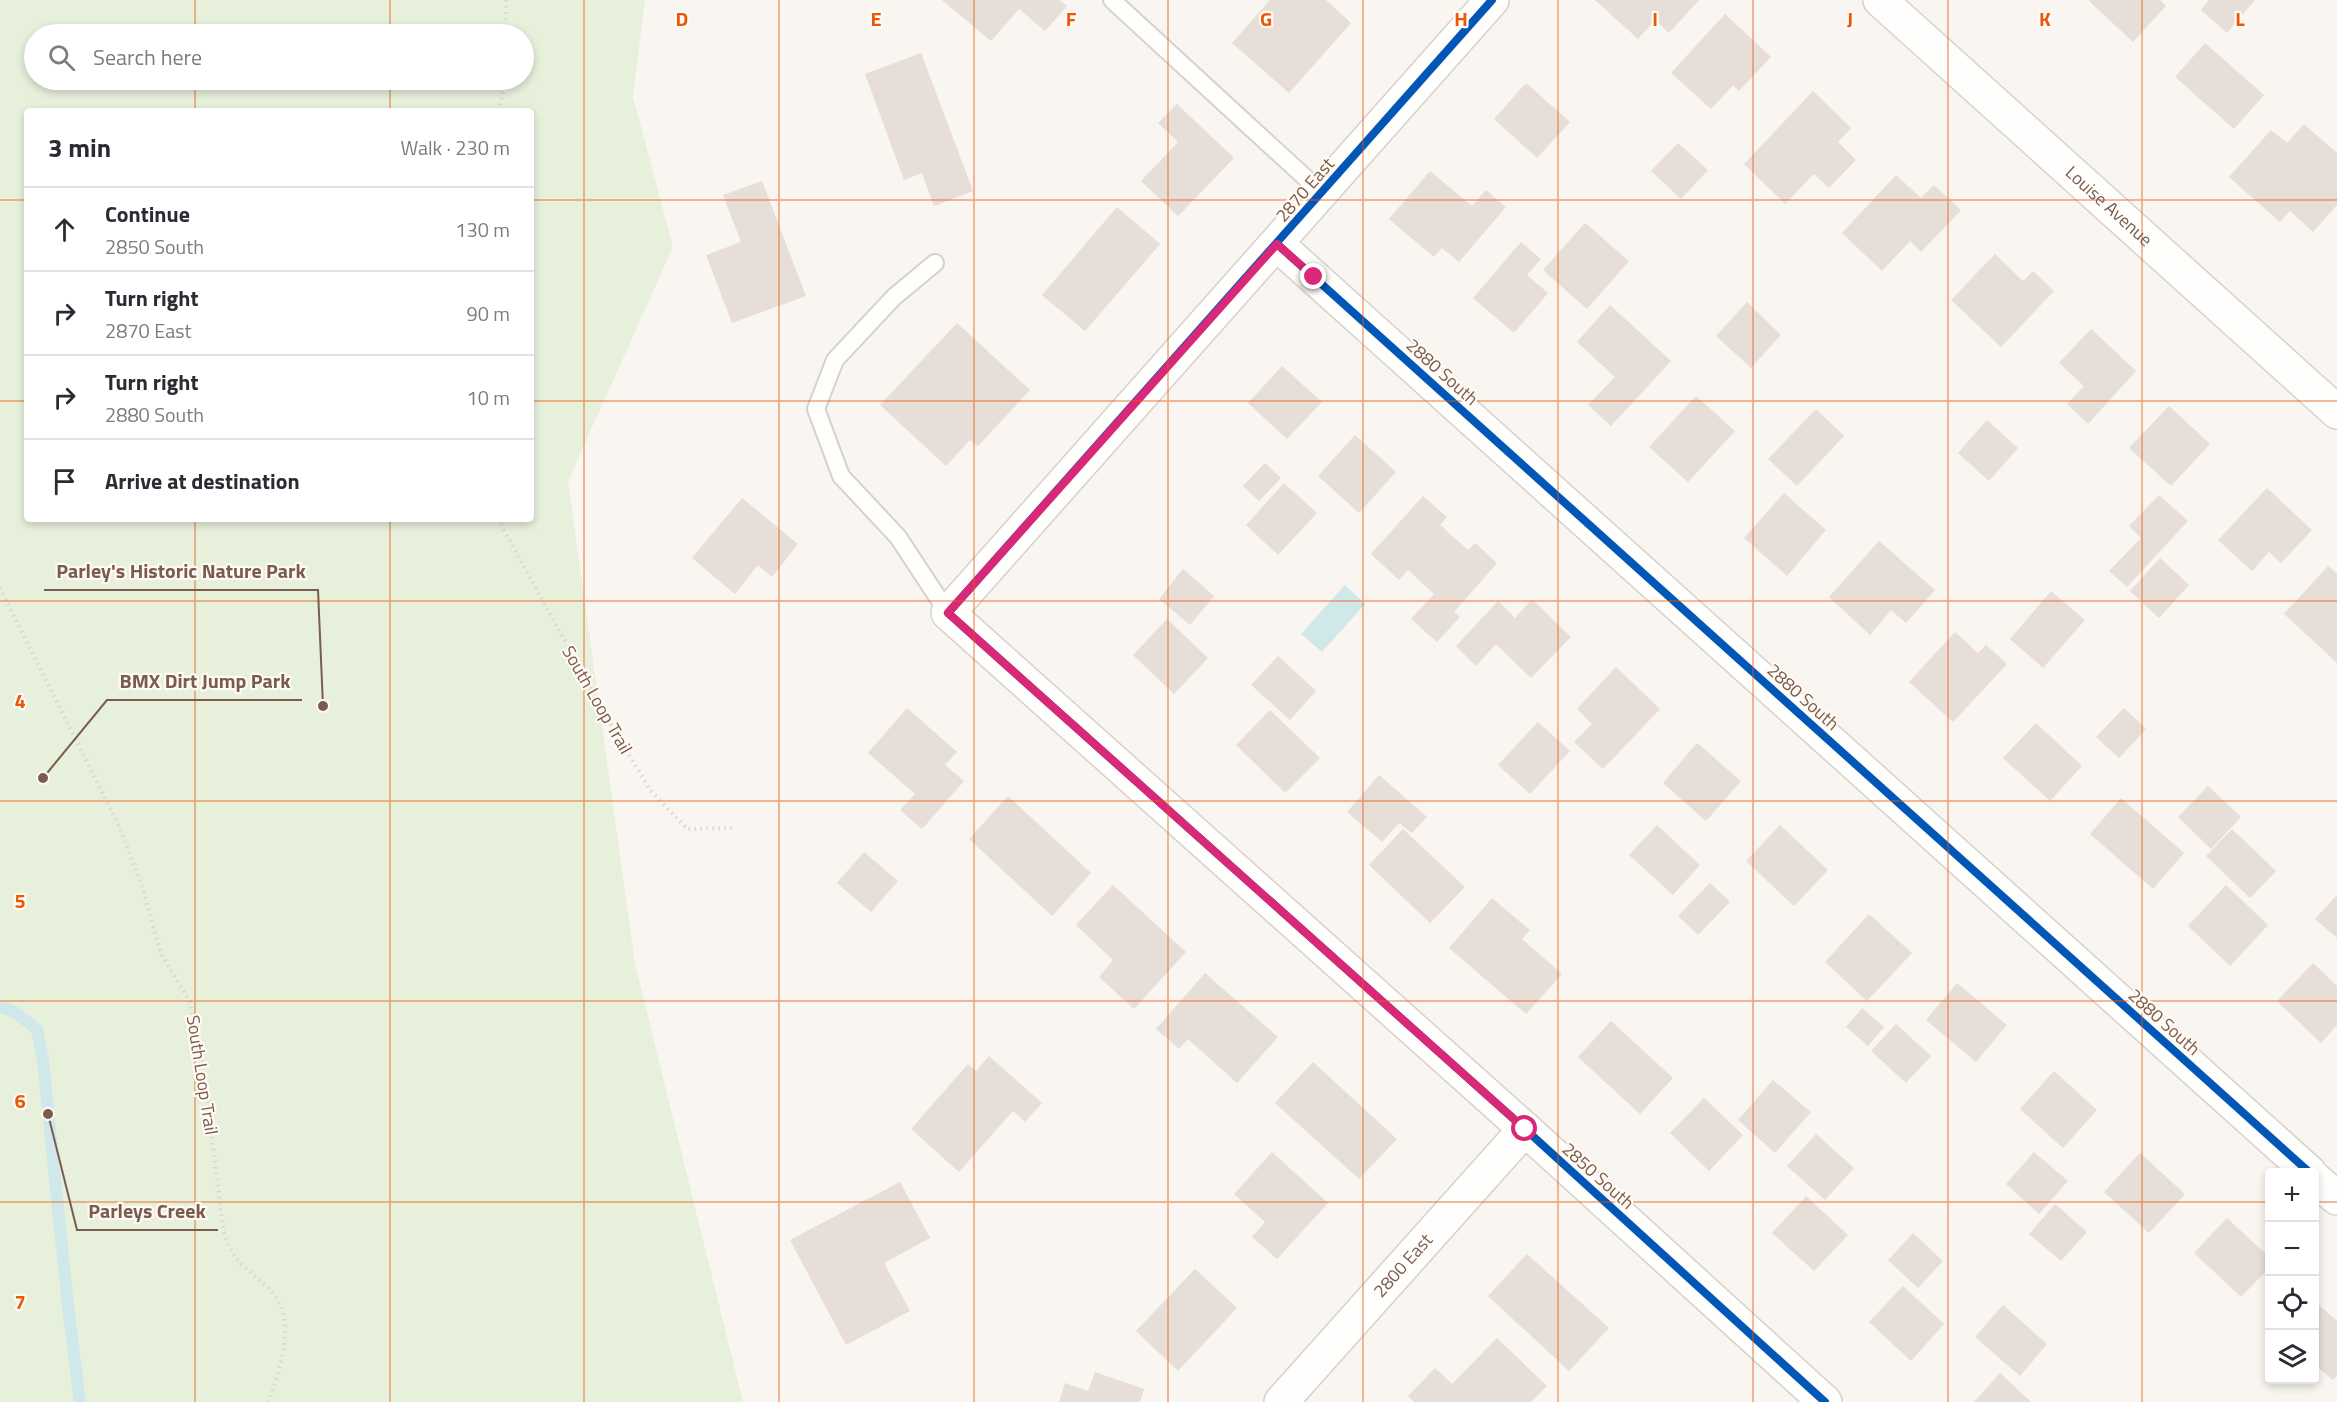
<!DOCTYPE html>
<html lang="en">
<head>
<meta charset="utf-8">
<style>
  :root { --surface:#fff; --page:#f2f2f3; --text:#2b2b33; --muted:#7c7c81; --line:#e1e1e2 }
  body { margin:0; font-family:"Titillium Web",sans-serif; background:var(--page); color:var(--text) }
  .controls { position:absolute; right:18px; bottom:18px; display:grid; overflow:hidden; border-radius:6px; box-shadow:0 3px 9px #0003 }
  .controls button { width:54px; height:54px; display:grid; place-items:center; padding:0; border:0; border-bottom:2px solid var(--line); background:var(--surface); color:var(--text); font:30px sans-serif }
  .stop { position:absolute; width:18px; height:18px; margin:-14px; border:4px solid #db2777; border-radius:50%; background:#fff }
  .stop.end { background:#db2777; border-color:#fff; box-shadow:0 2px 6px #0008 }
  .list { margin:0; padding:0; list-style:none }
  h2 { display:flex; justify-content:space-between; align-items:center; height:78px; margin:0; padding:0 24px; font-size:26px }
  h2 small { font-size:20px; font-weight:400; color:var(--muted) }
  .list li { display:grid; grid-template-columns:39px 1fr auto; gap:18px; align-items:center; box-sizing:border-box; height:84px; padding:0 24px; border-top:2px solid var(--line) }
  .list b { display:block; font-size:22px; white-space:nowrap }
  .list p { margin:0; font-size:20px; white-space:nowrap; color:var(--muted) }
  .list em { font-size:20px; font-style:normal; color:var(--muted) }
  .icon { flex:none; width:33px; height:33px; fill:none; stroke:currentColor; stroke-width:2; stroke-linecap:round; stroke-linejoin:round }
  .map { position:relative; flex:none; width:2337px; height:1402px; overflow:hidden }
  .search { position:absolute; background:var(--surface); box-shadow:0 3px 9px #0003; left:24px; top:24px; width:510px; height:66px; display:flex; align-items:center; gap:15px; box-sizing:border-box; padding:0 21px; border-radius:33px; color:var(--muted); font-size:22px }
  .panel { position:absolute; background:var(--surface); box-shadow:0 3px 9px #0003; left:24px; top:108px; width:510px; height:414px; border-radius:6px }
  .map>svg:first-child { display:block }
  .green { fill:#e7f0db; fill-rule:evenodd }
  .water { fill:#d0e8ea }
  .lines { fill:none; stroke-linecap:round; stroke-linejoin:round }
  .stream { stroke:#d0e8ea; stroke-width:12 }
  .building { fill:#e6ded7 }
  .lane-casing { stroke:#d7d1cb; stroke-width:20 }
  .street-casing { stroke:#d7d1cb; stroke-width:36 }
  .secondary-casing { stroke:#d9d2cb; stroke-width:36 }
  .path { stroke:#dcd5d0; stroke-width:4; stroke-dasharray:1.5 4.5; stroke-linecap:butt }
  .lane { stroke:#fefefd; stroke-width:16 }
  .street { stroke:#fefefd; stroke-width:33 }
  .secondary { stroke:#fefefd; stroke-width:33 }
  .cycleway-casing { stroke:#fffaf3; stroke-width:11 }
  .cycleway { stroke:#0057b8; stroke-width:8 }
  .route { stroke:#db2777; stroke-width:8 }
  .grid { fill:none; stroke:#e8590c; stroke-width:1.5; stroke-opacity:0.55 }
  .labels { text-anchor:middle; stroke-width:4.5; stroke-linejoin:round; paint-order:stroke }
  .street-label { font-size:18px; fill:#7a5c4d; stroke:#fffaf3 }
  .grid-label { font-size:20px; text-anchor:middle; font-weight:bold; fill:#e8590c; stroke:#fffaf3; stroke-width:4.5; stroke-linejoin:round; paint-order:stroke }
  .leader { fill:none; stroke:#7a5c4d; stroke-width:2 }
  .callout-dot { fill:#7a5c4d; stroke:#fffaf3; stroke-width:2 }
  .callout-label { font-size:20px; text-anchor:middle; font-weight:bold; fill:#7a5c4d; stroke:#fffaf3; stroke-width:4.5; stroke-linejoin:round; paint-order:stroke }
</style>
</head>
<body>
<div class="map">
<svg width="2337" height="1402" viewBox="0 0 2337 1402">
  <rect width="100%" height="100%" fill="#f9f5f0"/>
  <path class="green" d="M0,0H645L633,97L673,247L568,481L635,964L743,1402H0ZM34,34H524V80H34ZM27,111H531V519H27Z"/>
  <polygon class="water" points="1345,585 1365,604 1322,652 1301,634"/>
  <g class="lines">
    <polyline class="stream" points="0,1007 13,1011 37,1029 43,1060 67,1297 80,1402"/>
  </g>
  <g class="building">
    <polygon points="942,0 1059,0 1067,6 1045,31 1019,9 991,41"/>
    <polygon points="1270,0 1326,0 1351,23 1289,93 1232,43"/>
    <polygon points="1595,0 1699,0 1669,33 1655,20 1638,39"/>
    <polygon points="2090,0 2160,0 2166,6 2133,42 2089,1"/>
    <polygon points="2209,0 2255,0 2227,33 2201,10"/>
    <polygon points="1725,14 1771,57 1739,91 1733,85 1711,109 1671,73"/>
    <polygon points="2205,43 2264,95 2234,129 2175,77"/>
    <polygon points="921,53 973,191 934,206 922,173 904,180 865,74"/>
    <polygon points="1526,83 1570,122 1537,158 1494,119"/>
    <polygon points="1813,91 1851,128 1838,142 1856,160 1829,188 1814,174 1785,204 1744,164"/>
    <polygon points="1177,104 1234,158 1178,216 1141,181 1178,142 1158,123"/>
    <polygon points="2304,124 2337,153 2337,205 2313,232 2290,211 2280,222 2229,177 2271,130 2287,143"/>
    <polygon points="1678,143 1708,170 1681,199 1651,171"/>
    <polygon points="1430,171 1472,206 1486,190 1506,207 1459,262 1442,248 1434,257 1389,219"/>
    <polygon points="1896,175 1921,198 1934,185 1961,210 1921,252 1910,241 1882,271 1842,233"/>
    <polygon points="762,181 806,296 732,323 706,255 741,242 723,195"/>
    <polygon points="1117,207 1160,244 1085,331 1042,295"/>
    <polygon points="1585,223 1629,261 1587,309 1543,270"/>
    <polygon points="1521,242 1541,259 1527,275 1548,293 1514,333 1473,298"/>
    <polygon points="1995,254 2023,281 2033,271 2054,291 2001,347 1951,300"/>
    <polygon points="1747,302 1781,335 1751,368 1716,336"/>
    <polygon points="1610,305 1671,361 1611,426 1588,405 1615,377 1577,342"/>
    <polygon points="957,323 1030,390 978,446 970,440 946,466 880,405"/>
    <polygon points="2091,329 2136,371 2088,424 2067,404 2084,386 2059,363"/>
    <polygon points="1282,366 1322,402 1287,439 1248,403"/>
    <polygon points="1696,396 1735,431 1688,482 1649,447"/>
    <polygon points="2169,406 2210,444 2171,486 2129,448"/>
    <polygon points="1816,409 1844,436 1797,486 1768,459"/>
    <polygon points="1987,420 2018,448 1989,481 1958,453"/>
    <polygon points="1355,435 1396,472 1359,513 1318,476"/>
    <polygon points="1265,463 1281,478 1259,501 1243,486"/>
    <polygon points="1284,483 1317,513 1278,555 1246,525"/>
    <polygon points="2267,488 2312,530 2281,563 2269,552 2252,571 2218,540"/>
    <polygon points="1784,493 1826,530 1787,576 1744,538"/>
    <polygon points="2159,495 2188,521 2127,587 2109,571 2141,538 2129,526"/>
    <polygon points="1423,496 1447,517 1440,525 1468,550 1475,543 1497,563 1454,612 1460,617 1437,642 1411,619 1434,594 1408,570 1399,580 1371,554"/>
    <polygon points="742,498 798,544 772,577 758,565 735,594 692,558"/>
    <polygon points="1879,541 1935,590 1906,623 1891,610 1870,635 1829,597"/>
    <polygon points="2160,558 2189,585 2159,618 2130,591"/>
    <polygon points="2328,566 2337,574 2337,663 2284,614"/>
    <polygon points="1183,569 1214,596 1190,625 1159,599"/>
    <polygon points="2051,591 2085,620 2043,668 2010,639"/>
    <polygon points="1532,599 1571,637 1531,678 1496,644 1476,666 1456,646 1498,601 1515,618"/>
    <polygon points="1167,619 1208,658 1174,694 1133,655"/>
    <polygon points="1955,632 1978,653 1986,645 2007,664 1953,722 1909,682"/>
    <polygon points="1278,656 1316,691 1290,720 1251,685"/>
    <polygon points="1616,667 1660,709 1603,769 1574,742 1592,724 1577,709"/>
    <polygon points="907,708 957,752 945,765 964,781 922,829 900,810 915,794 868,753"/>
    <polygon points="2124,708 2146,729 2119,758 2096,737"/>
    <polygon points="1270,710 1320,758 1285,793 1236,745"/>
    <polygon points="1538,722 1570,751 1530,794 1498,765"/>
    <polygon points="2036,723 2082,766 2050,801 2003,758"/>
    <polygon points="1697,743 1741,781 1706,821 1663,783"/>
    <polygon points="1379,775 1427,817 1412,833 1399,823 1382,842 1347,812"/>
    <polygon points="2208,786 2241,817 2211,849 2178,817"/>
    <polygon points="1008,796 1091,873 1052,916 969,839"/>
    <polygon points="2121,798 2184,853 2153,889 2090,834"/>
    <polygon points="1657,825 1700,865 1673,895 1629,855"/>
    <polygon points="1780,825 1828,870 1794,906 1746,861"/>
    <polygon points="1403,829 1465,887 1430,923 1369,865"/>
    <polygon points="2232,829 2276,871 2250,898 2206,856"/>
    <polygon points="864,852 898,881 871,912 837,883"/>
    <polygon points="1710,883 1730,902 1698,935 1678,916"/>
    <polygon points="1113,885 1186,952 1134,1009 1099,977 1113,960 1076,925"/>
    <polygon points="2226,885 2268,925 2230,966 2188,926"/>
    <polygon points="2337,895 2337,938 2315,919"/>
    <polygon points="1492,898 1530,930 1522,939 1562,974 1526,1014 1449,948"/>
    <polygon points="1869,914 1912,953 1867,1001 1825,962"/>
    <polygon points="2313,963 2337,986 2337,1025 2321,1043 2277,1001"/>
    <polygon points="1205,973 1278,1037 1237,1083 1188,1039 1179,1049 1156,1029"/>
    <polygon points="1957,983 2007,1025 1976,1062 1926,1020"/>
    <polygon points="1862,1008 1884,1027 1868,1046 1846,1027"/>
    <polygon points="1611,1021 1673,1078 1640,1114 1578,1057"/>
    <polygon points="1896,1024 1931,1056 1906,1083 1871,1051"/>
    <polygon points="989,1056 1042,1103 1025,1122 1013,1111 959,1172 911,1129 968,1064 976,1071"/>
    <polygon points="1313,1062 1397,1139 1359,1179 1275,1103"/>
    <polygon points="2054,1071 2097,1110 2063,1148 2020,1109"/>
    <polygon points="1773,1080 1811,1112 1775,1153 1738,1120"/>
    <polygon points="1704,1098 1743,1135 1709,1171 1670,1133"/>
    <polygon points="1816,1134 1854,1168 1825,1200 1787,1166"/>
    <polygon points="1272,1152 1328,1203 1277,1259 1252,1237 1265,1222 1234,1194"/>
    <polygon points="2034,1152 2068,1181 2039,1214 2006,1184"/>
    <polygon points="2140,1153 2185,1194 2149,1233 2104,1192"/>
    <polygon points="900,1182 930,1238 884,1263 910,1311 846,1345 790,1240"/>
    <polygon points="1806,1196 1848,1235 1814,1271 1772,1233"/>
    <polygon points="2055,1204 2087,1232 2061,1261 2029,1234"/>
    <polygon points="2227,1218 2270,1258 2270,1267 2241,1297 2194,1253"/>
    <polygon points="1913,1233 1943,1261 1918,1288 1888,1260"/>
    <polygon points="1527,1254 1609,1328 1569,1371 1488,1296"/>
    <polygon points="1195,1269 1237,1308 1178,1371 1136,1331"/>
    <polygon points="1903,1286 1944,1324 1911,1361 1869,1322"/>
    <polygon points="2314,1301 2337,1321 2337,1375 2333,1380 2314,1364"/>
    <polygon points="2003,1305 2047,1344 2020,1376 1975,1337"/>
    <polygon points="1497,1338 1547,1386 1531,1402 1414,1402 1408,1396 1435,1368 1452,1384"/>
    <polygon points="1095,1372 1144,1389 1140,1402 1059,1402 1065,1383 1088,1391"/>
    <polygon points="2000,1373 2031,1402 1974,1402"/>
  </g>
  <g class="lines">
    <g class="lane-casing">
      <g id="lane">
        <polyline points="1112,0 1322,193"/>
        <polyline points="935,263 894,297 835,360 816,409 841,476 898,537 948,613"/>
      </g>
    </g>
    <g class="street-casing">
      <g id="street">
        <polyline points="1492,0 948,613 1525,1129 1825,1402"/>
        <polyline points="1277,244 2309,1172"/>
        <polyline points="2314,1178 2337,1198"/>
        <path id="s1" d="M1281,1402L1525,1129"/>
      </g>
    </g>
    <g class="secondary-casing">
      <g id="secondary">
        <path id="s2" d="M1880,0L2337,412"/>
      </g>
    </g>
    <g class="path">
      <polyline points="506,0 506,34"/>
      <polyline points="499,111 505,80"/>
      <polyline points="498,519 609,722 651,791 687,829 734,828"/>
      <path d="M0,588L118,824L141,883L161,954L190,1002L205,1080L223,1228C225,1235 227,1244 231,1250C240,1267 258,1277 270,1290C299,1320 279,1368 269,1402"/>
    </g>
    <use href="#lane" class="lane"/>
    <use href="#street" class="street"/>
    <use href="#secondary" class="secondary"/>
    <g class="cycleway-casing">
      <g id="cycleway">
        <polyline points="1492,0 948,613 1525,1129 1825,1402"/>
        <polyline points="1277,244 2309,1172"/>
      </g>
    </g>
    <use href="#cycleway" class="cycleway"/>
  </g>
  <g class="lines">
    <polyline class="route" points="1314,277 1277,244 948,613 1525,1129"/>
  </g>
  <path class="grid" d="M195,0V34M390,0V34M584,0V1402M779,0V1402M974,0V1402M1168,0V1402M1363,0V1402M1558,0V1402M1753,0V1402M1948,0V1402M2142,0V1402M195,80V111M390,80V111M0,200H27M531,200H2337M0,401H27M531,401H2337M195,519V1402M390,519V1402M0,601H2337M0,801H2337M0,1001H2337M0,1202H2270M2314,1202H2337"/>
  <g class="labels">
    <g class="street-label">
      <text transform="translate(1305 190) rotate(-49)" y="6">2870 East</text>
      <text dy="6" stroke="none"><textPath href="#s2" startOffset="308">Louise Avenue</textPath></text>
      <text transform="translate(1442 372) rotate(42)" y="6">2880 South</text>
      <text transform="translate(1803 697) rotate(42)" y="6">2880 South</text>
      <text transform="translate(597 700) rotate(60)" y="6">South Loop Trail</text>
      <text transform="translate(2164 1022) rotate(42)" y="6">2880 South</text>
      <text transform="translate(202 1075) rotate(81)" y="6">South Loop Trail</text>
      <text transform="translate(1598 1176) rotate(42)" y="6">2850 South</text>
      <text dy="6" stroke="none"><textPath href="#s1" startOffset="183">2800 East</textPath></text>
    </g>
  </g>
  <g class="grid-label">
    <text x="682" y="26">D</text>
    <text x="876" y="26">E</text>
    <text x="1071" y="26">F</text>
    <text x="1266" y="26">G</text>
    <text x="1461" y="26">H</text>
    <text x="1655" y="26">I</text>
    <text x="1850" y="26">J</text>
    <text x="2045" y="26">K</text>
    <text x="2240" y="26">L</text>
    <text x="20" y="708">4</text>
    <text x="20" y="908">5</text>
    <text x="20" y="1108">6</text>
    <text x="20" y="1309">7</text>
  </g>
  <path class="leader" d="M323 706L318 590H44M43 778L107 700H302M48 1114L77 1230H218"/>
  <g class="callout-dot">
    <circle cx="323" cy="706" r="6"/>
    <circle cx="43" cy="778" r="6"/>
    <circle cx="48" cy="1114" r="6"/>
  </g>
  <g class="callout-label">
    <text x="181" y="578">Parley's Historic Nature Park</text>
    <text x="205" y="688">BMX Dirt Jump Park</text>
    <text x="147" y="1218">Parleys Creek</text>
  </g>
</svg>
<div class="controls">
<button>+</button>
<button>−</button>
<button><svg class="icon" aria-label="locate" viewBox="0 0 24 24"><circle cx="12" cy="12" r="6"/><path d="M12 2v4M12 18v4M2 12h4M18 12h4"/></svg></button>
<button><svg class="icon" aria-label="layers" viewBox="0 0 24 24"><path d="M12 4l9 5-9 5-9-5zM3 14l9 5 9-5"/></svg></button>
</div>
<div class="stop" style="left:1525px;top:1129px"></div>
<div class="stop end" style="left:1314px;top:277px"></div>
<div class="search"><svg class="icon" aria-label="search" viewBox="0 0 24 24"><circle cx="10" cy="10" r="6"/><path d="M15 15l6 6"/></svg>Search here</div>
<section class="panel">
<h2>3 min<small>Walk · 230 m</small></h2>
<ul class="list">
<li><svg class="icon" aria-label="ahead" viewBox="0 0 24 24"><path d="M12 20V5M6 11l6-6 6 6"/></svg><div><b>Continue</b><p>2850 South</p></div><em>130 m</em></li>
<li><svg class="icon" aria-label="right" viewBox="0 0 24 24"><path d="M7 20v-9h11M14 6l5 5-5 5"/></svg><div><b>Turn right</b><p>2870 East</p></div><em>90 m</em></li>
<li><svg class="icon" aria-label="right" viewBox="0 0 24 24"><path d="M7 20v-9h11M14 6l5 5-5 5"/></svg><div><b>Turn right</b><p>2880 South</p></div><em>10 m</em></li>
<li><svg class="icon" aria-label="arrive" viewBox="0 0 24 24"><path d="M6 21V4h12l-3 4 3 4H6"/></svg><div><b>Arrive at destination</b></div></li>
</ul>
</section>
</div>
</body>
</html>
